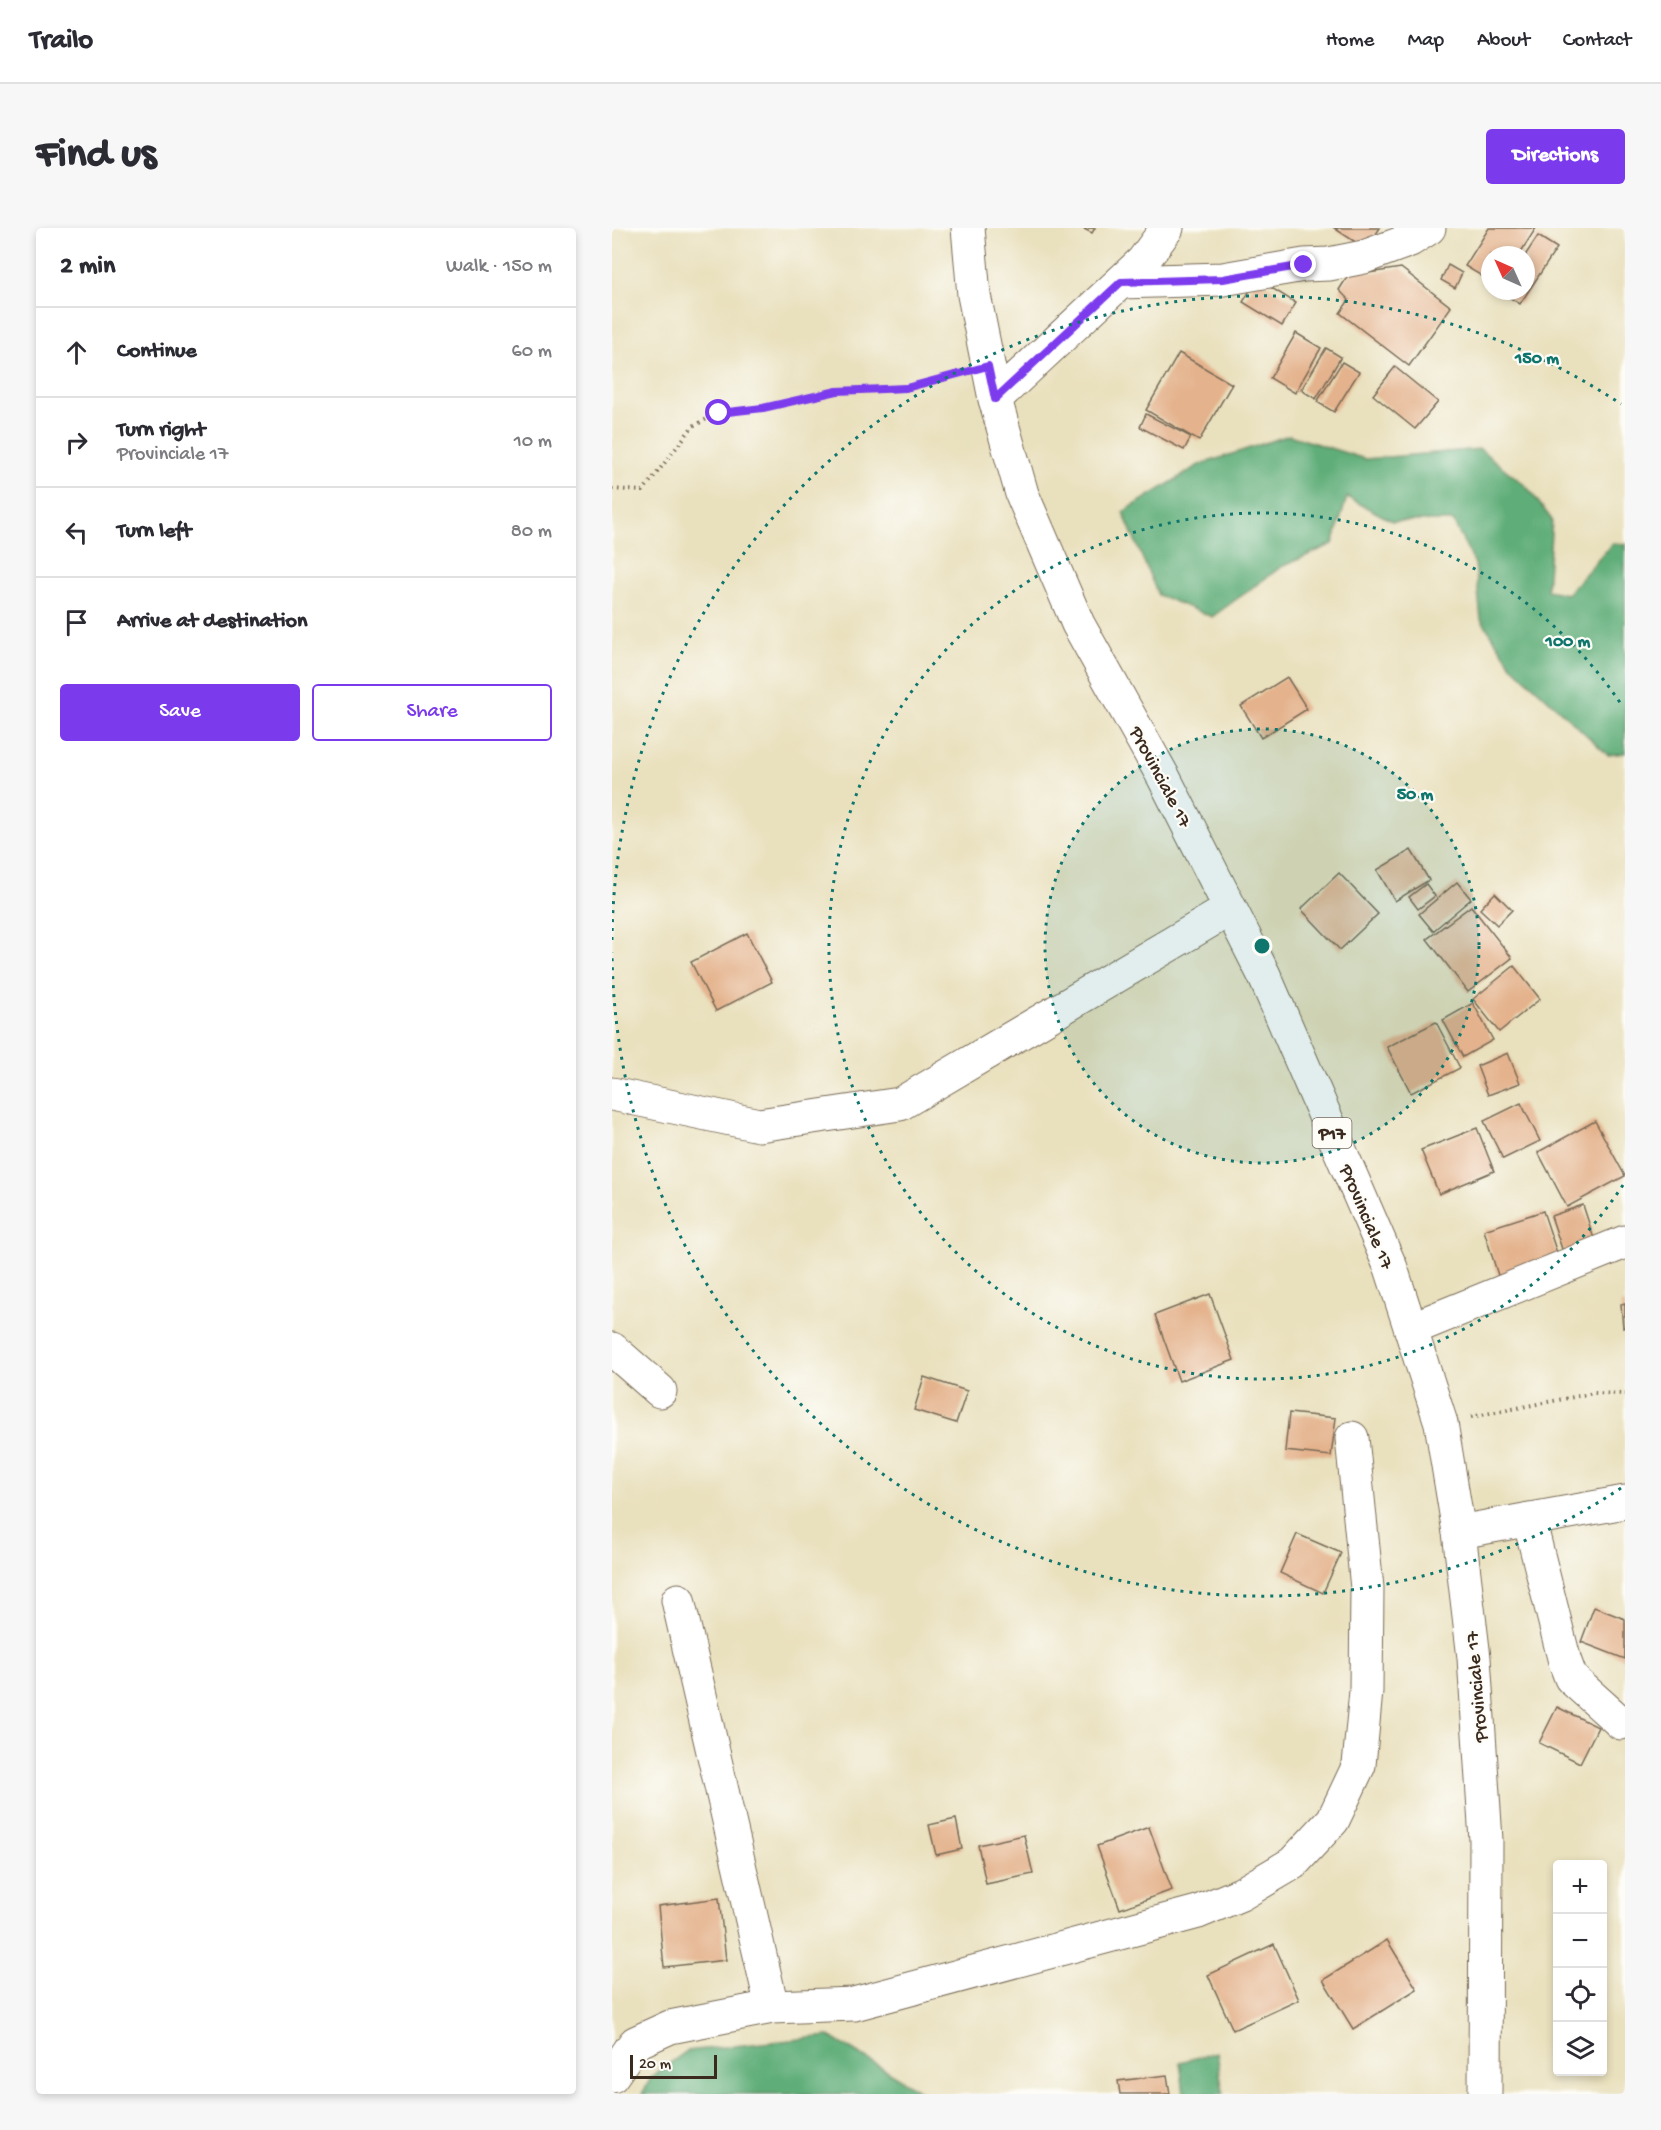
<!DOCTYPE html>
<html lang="en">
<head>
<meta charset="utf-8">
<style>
  :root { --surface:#fff; --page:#f7f7f7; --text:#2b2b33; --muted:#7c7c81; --line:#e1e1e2; --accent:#7c3aed }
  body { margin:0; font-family:"Gochi Hand",sans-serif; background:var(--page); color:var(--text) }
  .controls { position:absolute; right:18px; bottom:18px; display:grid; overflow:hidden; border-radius:6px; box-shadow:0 3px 9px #0003 }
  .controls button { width:54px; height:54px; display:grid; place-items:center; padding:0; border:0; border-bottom:2px solid var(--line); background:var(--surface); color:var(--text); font:30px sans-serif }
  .compass { position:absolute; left:869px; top:18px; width:54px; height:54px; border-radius:50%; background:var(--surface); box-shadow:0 3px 9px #0003; rotate:315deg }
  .scale { position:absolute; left:18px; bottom:15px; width:87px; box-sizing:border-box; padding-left:6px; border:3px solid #3b2a1e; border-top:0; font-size:16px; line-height:21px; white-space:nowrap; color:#3b2a1e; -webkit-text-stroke:4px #fdfcf7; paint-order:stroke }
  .stop { position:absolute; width:18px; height:18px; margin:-14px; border:4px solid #7c3aed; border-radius:50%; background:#fff }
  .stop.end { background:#7c3aed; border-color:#fff; box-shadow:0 2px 6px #0008 }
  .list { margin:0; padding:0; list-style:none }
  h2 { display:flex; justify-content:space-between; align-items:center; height:78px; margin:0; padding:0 24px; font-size:26px }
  h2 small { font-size:20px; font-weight:400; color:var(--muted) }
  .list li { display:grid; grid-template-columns:39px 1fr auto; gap:18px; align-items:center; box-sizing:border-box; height:90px; padding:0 24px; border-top:2px solid var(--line) }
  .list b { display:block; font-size:22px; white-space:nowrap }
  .list p { margin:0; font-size:20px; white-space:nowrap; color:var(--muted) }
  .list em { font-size:20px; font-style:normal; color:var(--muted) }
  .actions { display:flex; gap:12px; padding:18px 24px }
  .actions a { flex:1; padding:14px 0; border:2px solid var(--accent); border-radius:6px; text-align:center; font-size:21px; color:var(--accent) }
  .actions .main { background:var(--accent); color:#fff }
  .icon { flex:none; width:33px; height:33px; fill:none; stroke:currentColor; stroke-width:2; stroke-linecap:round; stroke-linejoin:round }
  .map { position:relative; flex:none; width:1013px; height:1866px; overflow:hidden; border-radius:6px }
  header { display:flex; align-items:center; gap:36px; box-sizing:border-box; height:84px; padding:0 30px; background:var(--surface); border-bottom:2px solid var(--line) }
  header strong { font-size:28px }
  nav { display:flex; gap:33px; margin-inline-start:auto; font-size:21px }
  .intro { display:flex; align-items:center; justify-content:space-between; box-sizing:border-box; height:144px; padding:0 36px }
  h1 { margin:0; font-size:42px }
  .button { padding:15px 27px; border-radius:6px; background:var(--accent); color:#fff; font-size:21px; font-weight:700 }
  main { display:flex; gap:36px; padding:0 36px }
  aside { flex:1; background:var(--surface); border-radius:6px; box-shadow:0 3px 9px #0003 }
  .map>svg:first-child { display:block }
  .forest { fill:#5fad78; stroke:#4d6c4b; stroke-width:1.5 }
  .building { fill:#e4b28c }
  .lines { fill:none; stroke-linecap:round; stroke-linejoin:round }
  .minor-casing { stroke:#786a56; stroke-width:35 }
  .primary-casing { stroke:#786a56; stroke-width:35 }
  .path { stroke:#786a56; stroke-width:4; stroke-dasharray:1.5 4.5; stroke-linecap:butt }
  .minor { stroke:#fff; stroke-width:33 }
  .primary { stroke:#fff; stroke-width:33 }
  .route { stroke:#7c3aed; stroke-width:8 }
  .ring { fill:none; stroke:#0f766e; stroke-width:3; stroke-dasharray:3 6 }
  .labels { text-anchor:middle; stroke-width:4.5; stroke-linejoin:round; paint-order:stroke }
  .shield { fill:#fdfcf7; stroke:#75695f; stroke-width:1.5 }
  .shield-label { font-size:18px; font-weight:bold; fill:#3b2a1e }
  .street-label { font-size:20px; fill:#3b2a1e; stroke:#fdfcf7 }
  .centre { fill:#0f766e; stroke:#fdfcf7; stroke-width:3 }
  .ring-label { font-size:18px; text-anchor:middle; font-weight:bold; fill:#0f766e; stroke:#fdfcf7; stroke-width:4.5; stroke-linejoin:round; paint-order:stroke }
</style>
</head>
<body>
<header>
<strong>Trailo</strong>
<nav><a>Home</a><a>Map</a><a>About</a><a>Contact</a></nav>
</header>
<div class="intro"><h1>Find us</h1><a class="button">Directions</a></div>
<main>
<aside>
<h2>2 min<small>Walk · 150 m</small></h2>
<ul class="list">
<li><svg class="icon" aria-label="ahead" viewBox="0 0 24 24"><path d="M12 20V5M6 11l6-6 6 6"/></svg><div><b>Continue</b></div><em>60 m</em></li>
<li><svg class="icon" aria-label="right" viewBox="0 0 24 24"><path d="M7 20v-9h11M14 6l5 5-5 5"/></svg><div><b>Turn right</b><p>Provinciale 17</p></div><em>10 m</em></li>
<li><svg class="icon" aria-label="left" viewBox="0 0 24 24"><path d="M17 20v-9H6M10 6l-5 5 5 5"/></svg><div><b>Turn left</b></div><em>80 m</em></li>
<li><svg class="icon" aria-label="arrive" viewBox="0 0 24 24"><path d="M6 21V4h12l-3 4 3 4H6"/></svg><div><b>Arrive at destination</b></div></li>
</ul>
<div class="actions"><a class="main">Save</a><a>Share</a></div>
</aside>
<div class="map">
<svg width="1013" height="1866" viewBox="0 0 1013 1866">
  <rect width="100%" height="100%" fill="#fdfcf7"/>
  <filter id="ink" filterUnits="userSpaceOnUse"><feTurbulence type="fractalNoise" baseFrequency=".0167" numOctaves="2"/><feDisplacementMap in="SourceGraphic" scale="12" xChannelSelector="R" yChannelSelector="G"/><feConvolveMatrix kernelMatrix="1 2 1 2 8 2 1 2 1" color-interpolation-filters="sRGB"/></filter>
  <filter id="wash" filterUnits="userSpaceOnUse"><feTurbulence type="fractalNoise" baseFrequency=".008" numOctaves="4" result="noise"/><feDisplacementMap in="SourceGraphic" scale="24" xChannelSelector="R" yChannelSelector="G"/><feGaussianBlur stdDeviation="1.35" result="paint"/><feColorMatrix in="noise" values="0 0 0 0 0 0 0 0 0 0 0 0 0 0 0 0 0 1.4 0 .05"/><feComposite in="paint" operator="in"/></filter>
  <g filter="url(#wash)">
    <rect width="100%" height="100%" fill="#e9e0bd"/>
    <g class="forest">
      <polygon points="677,207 753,231 868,221 915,259 940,292 935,362 955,366 1001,315 1013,316 1013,525 996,527 900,438 869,391 863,336 841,293 780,293 735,269 721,316 669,339 600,389 546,367 511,284 587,237"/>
      <polygon points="217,1808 313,1866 30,1866 40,1848 75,1823"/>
      <polygon points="605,1824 611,1866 572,1866 568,1834"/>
    </g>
    <g id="blocks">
      <g class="building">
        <polygon points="470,0 483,0 480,5"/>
        <polygon points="722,0 768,0 754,21"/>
        <polygon points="877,0 924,0 907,27 878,27 878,53 853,38"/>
        <polygon points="926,8 945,20 908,76 887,63 914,63 914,26"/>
        <polygon points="836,37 850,45 843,60 829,52"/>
        <polygon points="751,40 757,45 789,40 839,79 797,138 728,85 737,72 727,62 739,43"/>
        <polygon points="645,51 684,75 670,98 631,74"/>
        <polygon points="684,105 709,120 683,165 658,150"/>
        <polygon points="714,120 729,129 704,171 689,162"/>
        <polygon points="567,125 620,156 587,213 534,182"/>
        <polygon points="730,134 747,144 722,184 705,174"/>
        <polygon points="783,139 826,174 803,201 761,167"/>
        <polygon points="534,186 579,209 572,222 528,199"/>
        <polygon points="675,449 695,481 649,510 629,478"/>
        <polygon points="799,622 817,652 783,673 765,642"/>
        <polygon points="727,645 766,686 728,722 689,681"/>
        <polygon points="845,654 859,671 821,703 807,686"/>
        <polygon points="814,656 823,668 806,681 797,669"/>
        <polygon points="883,665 900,682 885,697 868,681"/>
        <polygon points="859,678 900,730 856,764 815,711"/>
        <polygon points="135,705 160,754 104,783 79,734"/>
        <polygon points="902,738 928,771 887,804 861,771"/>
        <polygon points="861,775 881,812 851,829 831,792"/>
        <polygon points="824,794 848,840 799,865 775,819"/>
        <polygon points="896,825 908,855 876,867 865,838"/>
        <polygon points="909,875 928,913 891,931 872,893"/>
        <polygon points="983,893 1013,948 955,979 926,924"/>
        <polygon points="865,900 882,943 827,966 809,922"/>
        <polygon points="971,977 984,1017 952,1027 939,988"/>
        <polygon points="931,983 949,1037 889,1057 872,1002"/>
        <polygon points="598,1066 622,1132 567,1153 543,1087"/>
        <polygon points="1013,1075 1013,1099 1011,1100 1009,1076"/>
        <polygon points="312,1149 355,1163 344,1195 302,1182"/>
        <polygon points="677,1185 724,1190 719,1228 673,1223"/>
        <polygon points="685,1306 729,1325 711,1365 668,1345"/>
        <polygon points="982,1379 1013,1391 1013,1431 969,1414"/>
        <polygon points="945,1479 986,1499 968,1535 927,1515"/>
        <polygon points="344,1591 350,1621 324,1627 317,1597"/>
        <polygon points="537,1599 560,1662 508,1681 485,1618"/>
        <polygon points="412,1607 421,1646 374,1656 366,1617"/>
        <polygon points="107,1670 114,1732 52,1739 46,1678"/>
        <polygon points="775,1712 805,1761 741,1801 711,1752"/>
        <polygon points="662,1716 687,1772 621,1802 596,1747"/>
        <polygon points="555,1847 558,1866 508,1866 506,1853"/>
      </g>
    </g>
  </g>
  <g filter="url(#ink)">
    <use href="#blocks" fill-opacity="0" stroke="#786a56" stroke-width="1.5"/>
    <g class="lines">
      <g class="minor-casing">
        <g id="minor">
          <polyline points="509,54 611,51 692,37 717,36 752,29 798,12 817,0"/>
          <polyline points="383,171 531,33 555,0"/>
          <polyline points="0,866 147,897 288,876 618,681"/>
          <polyline points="799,1101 1013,1014"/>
          <polyline points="0,1121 48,1163"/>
          <polyline points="917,1291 953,1434 959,1450 1009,1495"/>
          <polyline points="847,1304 1013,1274"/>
          <polyline points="66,1372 160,1779"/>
          <polyline points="0,1848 23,1815 58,1799 160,1779 242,1776 586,1684 629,1666 681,1635 721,1592 747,1537 754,1463 755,1360 740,1210"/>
        </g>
      </g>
      <g class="primary-casing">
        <polyline id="primary" points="356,0 362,67 383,171 410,266 466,396 552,550 652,747 779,1040 829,1195 847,1304 862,1430 874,1612 873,1866"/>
      </g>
      <g class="path">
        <polyline points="0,261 31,263 81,198 107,185 151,180 225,163 294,161 348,146"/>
        <polyline points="859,1189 982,1165 1013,1166"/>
      </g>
      <use href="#minor" class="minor"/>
      <use href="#primary" class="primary"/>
    </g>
  </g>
  <g class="lines" filter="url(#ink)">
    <polyline class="route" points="107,185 151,180 225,163 294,160 376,138 383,171 509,54 611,51 692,37"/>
  </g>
  <circle cx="650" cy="718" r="217" fill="#0f766e" fill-opacity=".12"/>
  <g class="ring">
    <circle cx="650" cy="718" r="217"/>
    <path d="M1011 957A433 433 0 1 1 1011 479"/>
    <path d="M1009 1260A650 650 0 0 1 0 724M0 712A650 650 0 0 1 1009 176"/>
  </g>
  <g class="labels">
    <rect class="shield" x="700.5" y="890" width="39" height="30" rx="4.5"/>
    <g class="shield-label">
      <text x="720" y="911">P17</text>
    </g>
    <g class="street-label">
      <text transform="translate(550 548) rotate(62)" y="7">Provinciale 17</text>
      <text transform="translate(756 988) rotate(67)" y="7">Provinciale 17</text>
      <text transform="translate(863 1459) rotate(-95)" y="7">Provinciale 17</text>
    </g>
  </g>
  <circle cx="650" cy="718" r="9" class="centre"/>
  <g class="ring-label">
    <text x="925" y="135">150 m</text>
    <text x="956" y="418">100 m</text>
    <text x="803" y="571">50 m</text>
  </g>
</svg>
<div class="controls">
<button>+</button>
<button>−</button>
<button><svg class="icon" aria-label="locate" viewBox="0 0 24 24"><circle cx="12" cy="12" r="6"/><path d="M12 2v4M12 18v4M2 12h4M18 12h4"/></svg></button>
<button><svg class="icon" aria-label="layers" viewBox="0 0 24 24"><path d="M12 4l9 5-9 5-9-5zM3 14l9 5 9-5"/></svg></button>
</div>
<svg class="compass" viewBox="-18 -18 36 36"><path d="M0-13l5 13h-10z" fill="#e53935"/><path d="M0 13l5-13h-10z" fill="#7c7c81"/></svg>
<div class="scale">20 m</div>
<div class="stop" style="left:107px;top:185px"></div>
<div class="stop end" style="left:692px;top:37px"></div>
</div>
</main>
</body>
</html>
